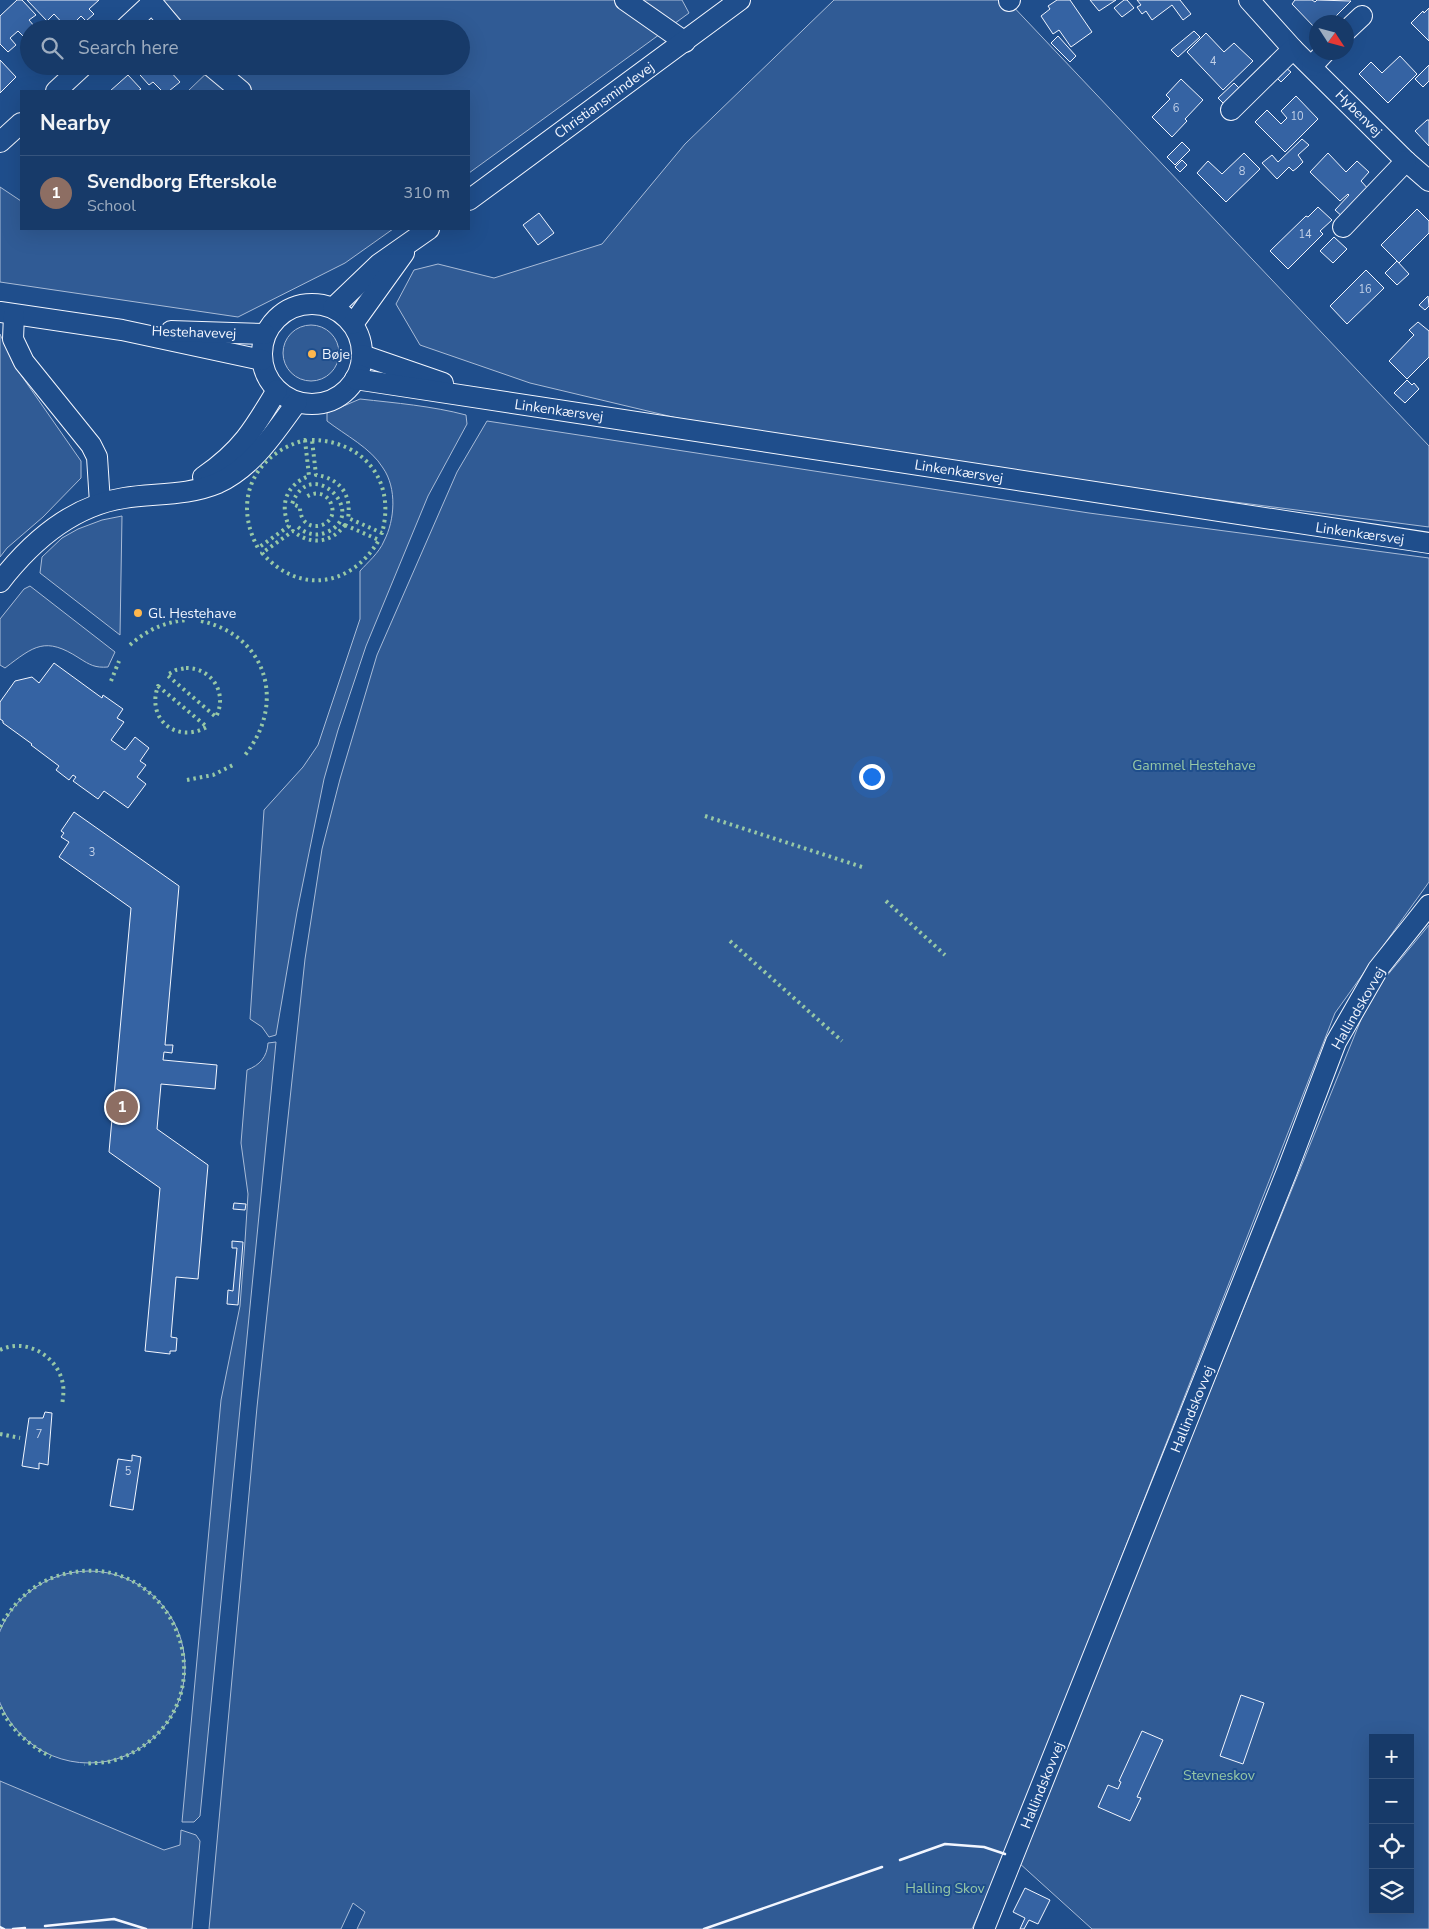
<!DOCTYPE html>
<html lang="en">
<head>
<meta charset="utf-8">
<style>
  :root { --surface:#173a69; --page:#244571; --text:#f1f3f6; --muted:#9eadc0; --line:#36547d; --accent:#ffb74d }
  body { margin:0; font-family:"Nunito Sans",sans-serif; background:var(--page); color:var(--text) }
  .controls { position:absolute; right:15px; bottom:15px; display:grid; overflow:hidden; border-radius:0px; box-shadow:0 5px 20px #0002 }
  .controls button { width:45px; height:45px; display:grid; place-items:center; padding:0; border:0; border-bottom:1px solid var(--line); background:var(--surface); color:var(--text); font:25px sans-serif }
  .compass { position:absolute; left:1309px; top:15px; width:45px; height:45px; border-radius:50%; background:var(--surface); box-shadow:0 5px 20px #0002; rotate:126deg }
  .you { position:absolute; left:871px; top:776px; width:18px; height:18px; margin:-12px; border:4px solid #fff; border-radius:50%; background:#1a73e8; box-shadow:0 0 0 8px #1a73e833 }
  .badge { display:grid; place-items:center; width:32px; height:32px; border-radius:50%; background:var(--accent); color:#fff; font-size:16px; font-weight:700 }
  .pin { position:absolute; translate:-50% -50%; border:2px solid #fff; box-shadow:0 1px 5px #0006 }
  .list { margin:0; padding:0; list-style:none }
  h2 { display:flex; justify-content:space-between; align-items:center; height:65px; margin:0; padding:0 20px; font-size:21px }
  h2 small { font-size:16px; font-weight:400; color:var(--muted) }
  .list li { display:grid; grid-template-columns:32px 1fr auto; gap:15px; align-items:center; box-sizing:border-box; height:75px; padding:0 20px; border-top:1px solid var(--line) }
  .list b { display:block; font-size:19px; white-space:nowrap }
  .list p { margin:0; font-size:16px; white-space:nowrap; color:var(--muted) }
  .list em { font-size:16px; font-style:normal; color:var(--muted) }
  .icon { flex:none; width:28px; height:28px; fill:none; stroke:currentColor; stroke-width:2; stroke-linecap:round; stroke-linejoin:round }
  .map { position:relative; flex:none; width:1429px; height:1929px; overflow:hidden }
  .search { position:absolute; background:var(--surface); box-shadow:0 5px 20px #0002; left:20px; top:20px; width:450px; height:55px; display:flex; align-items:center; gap:12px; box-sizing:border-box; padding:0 18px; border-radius:28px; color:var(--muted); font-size:19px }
  .panel { position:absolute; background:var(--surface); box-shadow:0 5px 20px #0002; left:20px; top:90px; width:450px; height:140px; border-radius:0px }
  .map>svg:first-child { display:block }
  .green { fill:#305b95; stroke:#a8bbd7; fill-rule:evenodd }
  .building { fill:#3563a3; stroke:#f2f6ff }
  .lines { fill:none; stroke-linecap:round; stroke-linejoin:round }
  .minor-casing { stroke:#f2f6ff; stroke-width:22 }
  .minor { stroke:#1f4e8c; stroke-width:20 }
  .hedge { stroke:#97c8a6; stroke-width:4; stroke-dasharray:2.5 4; stroke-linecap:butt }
  .wall { stroke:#f2f6ff; stroke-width:2.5 }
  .poi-dot { fill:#ffb74d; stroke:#1f4e8c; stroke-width:2 }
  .labels { text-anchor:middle; stroke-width:4; stroke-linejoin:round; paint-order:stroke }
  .number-label { font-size:11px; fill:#c3d1e8 }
  .street-label { font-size:14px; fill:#f2f6ff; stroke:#1f4e8c }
  .poi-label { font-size:14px; fill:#f2f6ff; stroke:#1f4e8c; text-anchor:start }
  .park-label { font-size:14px; fill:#97c8a6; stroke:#1f4e8c }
</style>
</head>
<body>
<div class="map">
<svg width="1429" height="1929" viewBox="0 0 1429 1929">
  <rect width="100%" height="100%" fill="#1f4e8c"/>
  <g class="green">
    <polygon points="163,0 682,0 689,13 469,173 469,91 188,91 214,66 461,66 461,29 189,29"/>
    <polygon points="834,0 1007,0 1429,446 1429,527 1102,485 677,418 530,383 420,345 396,304 414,270 438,264 494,278 602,244 685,144"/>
    <polygon points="0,187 21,201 21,229 393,229 345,263 238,317 0,282"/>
    <circle cx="311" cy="353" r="28"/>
    <polygon points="0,334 14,365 81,461 81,478 43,517 7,548 0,557"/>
    <path d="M360,399C396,403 432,406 466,415L467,424L428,496L366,646L338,730L324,779L297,912L276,1035L269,1037L262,1027L250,1019L264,810L303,767L318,745L360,619V571C368,562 379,553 384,541C395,520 397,488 383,468C371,448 345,435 327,421V413Z"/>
    <polygon points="487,421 1089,513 1429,558 1429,882 1335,1013 1005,1854 972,1929 357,1929 365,1912 353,1903 341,1929 209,1929 257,1407 305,959 322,849 340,779 377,655 457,472"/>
    <polygon points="122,516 120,635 40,573 42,557 62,538 78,529 102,520"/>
    <path d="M30,586L115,652L108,667C95,668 90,665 79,658C45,636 34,646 5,668L0,665V619L24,589Z"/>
    <path d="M1429,925V1929H1092L1018,1862L1371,995ZM1373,1738H1410V1910H1373Z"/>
    <path d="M276,1042L200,1816L194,1822H182L221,1400L240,1306L245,1241L248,1194L241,1143L247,1070C260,1065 267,1057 268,1043Z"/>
    <circle cx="89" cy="1667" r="96"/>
    <polygon points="0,1781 164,1850 180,1845 181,1830 196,1835 200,1841 192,1929 0,1929"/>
  </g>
  <g class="building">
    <polygon points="17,0 22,0 36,15 29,20 35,27 29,29 29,33 24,37 18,31 10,38 16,45 8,52 0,44 0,16"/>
    <polygon points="27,0 99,0 89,9 94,14 86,21 81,16 68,29 54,14 47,21"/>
    <polygon points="1057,0 1070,0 1092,32 1071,47 1059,30 1053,34 1041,16 1050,9 1048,6"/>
    <polygon points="1090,0 1116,0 1099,11"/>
    <polygon points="1124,0 1127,0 1134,8 1122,17 1114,8"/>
    <polygon points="1137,0 1180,0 1191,14 1183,20 1172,5 1152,20 1146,11 1142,14 1137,7 1141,5"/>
    <polygon points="1295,0 1312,0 1315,2 1317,0 1351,1 1330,22 1316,22 1316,29 1292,4"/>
    <polygon points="1429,8 1429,41 1411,23 1423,11 1424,13"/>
    <polygon points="1194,31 1200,37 1178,57 1171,50"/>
    <polygon points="1206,33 1224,52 1234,43 1253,61 1223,90 1187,52"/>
    <polygon points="1058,36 1076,56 1070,62 1051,43"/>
    <polygon points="1400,56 1417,74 1388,103 1359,74 1371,62 1382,73"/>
    <polygon points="0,60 16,77 0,93"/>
    <polygon points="1429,65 1429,81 1423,87 1415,79"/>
    <polygon points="132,66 159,66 164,72 168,69 180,82 169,91 162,91 153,82 149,85"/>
    <polygon points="1285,67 1291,72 1281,82 1275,76"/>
    <polygon points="128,75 141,89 138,91 110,91"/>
    <polygon points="1181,79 1203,100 1185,119 1187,121 1172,137 1152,117 1170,99 1166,95"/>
    <polygon points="1234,83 1241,90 1224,104 1218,98"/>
    <polygon points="1296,96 1318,119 1285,152 1255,122 1267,110 1281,124 1287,118 1281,111"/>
    <polygon points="1427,120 1429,120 1429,146 1415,131"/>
    <polygon points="1302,139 1309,145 1298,155 1303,162 1297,168 1293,171 1289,167 1277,179 1262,163 1272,155 1278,162"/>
    <polygon points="1182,142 1190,150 1175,165 1167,157"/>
    <polygon points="1244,153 1260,169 1226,202 1197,173 1208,161 1222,174"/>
    <polygon points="1328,153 1346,172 1357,161 1369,172 1361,181 1370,191 1344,218 1335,210 1349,195 1348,194 1340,201 1310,172"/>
    <polygon points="1182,160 1187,165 1180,172 1175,167"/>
    <polygon points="1318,207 1332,220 1320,231 1323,234 1288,269 1270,251 1306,216 1308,217"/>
    <polygon points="1417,209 1429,221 1429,233 1399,263 1381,245"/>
    <polygon points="539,213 554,233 538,245 523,225"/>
    <polygon points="1334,237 1347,249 1333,263 1320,251"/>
    <polygon points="1397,261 1409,274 1397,285 1385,273"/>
    <polygon points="1366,270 1384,288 1347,324 1330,306"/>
    <polygon points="1428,296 1429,306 1425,310 1419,305"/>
    <polygon points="1418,322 1429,331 1429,357 1407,379 1389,361 1414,335 1409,330"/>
    <polygon points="1407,380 1412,385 1414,383 1419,389 1405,403 1394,393"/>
    <polygon points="54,663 102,698 103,695 123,709 117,718 124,722 111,740 125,750 135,737 149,748 140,761 146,765 137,777 146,784 128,808 104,791 98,799 73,781 76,777 73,775 69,780 56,770 59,766 31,745 32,744 3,723 3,721 0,719 0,702 15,681 32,677 39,683"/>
    <polygon points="74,812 179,886 165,1045 173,1045 172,1053 164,1052 163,1060 217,1065 215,1089 161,1084 157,1129 208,1165 198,1279 176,1277 171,1337 177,1338 176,1351 170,1351 170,1354 145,1351 160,1188 109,1152 131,908 59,857 69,842 61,837 64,833 61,831"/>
    <polygon points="234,1203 246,1204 245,1210 233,1209"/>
    <polygon points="232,1241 243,1242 238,1305 227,1304 228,1290 233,1291 237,1248 232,1248"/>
    <polygon points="45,1412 52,1413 48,1465 39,1463 39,1469 22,1466 29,1418 43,1418"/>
    <polygon points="132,1455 141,1457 133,1510 110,1506 118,1459 132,1461"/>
    <polygon points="1241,1695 1264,1703 1243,1764 1220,1756"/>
    <polygon points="1142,1731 1163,1740 1137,1797 1141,1798 1130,1821 1098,1807 1108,1785 1118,1789 1121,1782 1119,1781"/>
    <polygon points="1025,1888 1050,1900 1038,1924 1029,1920 1024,1929 1020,1929 1025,1918 1013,1912"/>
  </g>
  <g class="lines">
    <g class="minor-casing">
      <g id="minor">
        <polyline points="150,0 174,29"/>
        <polyline points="625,0 685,42"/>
        <polyline points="1249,0 1293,49 1406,161 1429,181"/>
        <polyline points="1009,1 1010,0"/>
        <polyline points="124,29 152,3"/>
        <polyline points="1346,31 1362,16"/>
        <polyline points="211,66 241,91"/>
        <polyline points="1312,66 1325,52"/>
        <polyline points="56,91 83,66"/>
        <polyline points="1231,110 1293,49"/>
        <polyline points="0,142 21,123"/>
        <polyline points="469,200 740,0"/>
        <polyline points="1343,227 1406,161"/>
        <circle cx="312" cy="354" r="50"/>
        <polyline points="333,308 379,264 429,229"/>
        <polyline points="0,312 122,330 262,360"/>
        <polyline points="14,315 13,339 24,362 91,445 97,457 100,503"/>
        <polyline points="353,324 404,253"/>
        <polyline points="171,331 265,334"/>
        <polyline points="362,355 443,383"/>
        <polyline points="355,379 1429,543"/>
        <path d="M203,477C241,451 254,429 277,390"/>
        <path d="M0,582C31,542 72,506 124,498C155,493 187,496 218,483C253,467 275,432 297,402"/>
        <polyline points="984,1929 1287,1171 1336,1042 1378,969 1429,905"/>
      </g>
    </g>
    <use href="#minor" class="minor"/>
    <g class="hedge">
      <path d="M305,440L309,476C287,484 279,504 289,526L258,548C232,500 254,454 305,440Z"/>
      <path d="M312,440C365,441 396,482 382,533L348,518C352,494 339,478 316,475Z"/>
      <path d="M345,525L379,540C351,587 299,595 262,553L293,531C311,546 331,543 345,525Z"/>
      <path d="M298,527C306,534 316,537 327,532C370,514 311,453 292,504L300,507C300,538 341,527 331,504C330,500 327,497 323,495C317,492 310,494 305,498"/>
      <path d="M201,621C268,636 286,704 245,755"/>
      <path d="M130,645C147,630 164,622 187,620"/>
      <path d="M186,668C212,668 228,693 216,717L167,675L176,670Z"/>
      <polyline points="111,681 119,661"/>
      <path d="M158,686L207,727C176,744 146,719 158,686Z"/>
      <polyline points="187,780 213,775 233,765"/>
      <polyline points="705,816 862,867"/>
      <polyline points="886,901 945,955"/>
      <polyline points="730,941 842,1041"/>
      <path d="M0,1350C27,1337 59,1357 63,1385C64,1391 63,1399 62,1405"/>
      <polyline points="0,1434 20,1438"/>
      <path d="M0,1627C15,1600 37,1579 69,1573C165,1552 225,1676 151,1740C138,1751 123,1759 107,1762C100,1763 92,1763 84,1764"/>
      <path d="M0,1707C12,1731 28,1744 51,1757"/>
    </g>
    <g class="wall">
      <polyline points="900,1860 945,1844 984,1847 1005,1854"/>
      <polyline points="45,1926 114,1919 146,1929"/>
      <polyline points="0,1927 4,1929"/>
      <polyline points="13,1929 25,1928"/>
      <polyline points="704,1929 882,1867"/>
    </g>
  </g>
  <g class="poi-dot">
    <circle cx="312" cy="354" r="5"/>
    <circle cx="138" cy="613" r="5"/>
  </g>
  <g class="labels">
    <g class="number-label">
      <text x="1213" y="65">4</text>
      <text x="1176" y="112">6</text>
      <text x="1297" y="120">10</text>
      <text x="1242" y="175">8</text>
      <text x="1305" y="238">14</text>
      <text x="1365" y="293">16</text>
      <text x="92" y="856">3</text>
      <text x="39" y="1438">7</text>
      <text x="128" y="1475">5</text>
    </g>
    <g class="street-label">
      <text transform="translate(604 100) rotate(-36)" y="5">Christiansmindevej</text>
      <text transform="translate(1359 113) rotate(45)" y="5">Hybenvej</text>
      <text transform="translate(194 332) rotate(2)" y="5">Hestehavevej</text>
      <text transform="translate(559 410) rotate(8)" y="5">Linkenkærsvej</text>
      <text transform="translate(959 471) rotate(9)" y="5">Linkenkærsvej</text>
      <text transform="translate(1360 533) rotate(8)" y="5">Linkenkærsvej</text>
      <text transform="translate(1358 1008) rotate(-60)" y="5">Hallindskovvej</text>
      <text transform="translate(1192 1409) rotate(-68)" y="5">Hallindskovvej</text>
      <text transform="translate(1042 1785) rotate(-68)" y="5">Hallindskovvej</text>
    </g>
    <g class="poi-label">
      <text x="322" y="359">Bøje</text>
      <text x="148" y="618">Gl. Hestehave</text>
    </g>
    <g class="park-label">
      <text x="1194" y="770">Gammel Hestehave</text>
      <text x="1219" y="1780">Stevneskov</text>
      <text x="945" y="1893">Halling Skov</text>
    </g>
  </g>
</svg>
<div class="controls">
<button>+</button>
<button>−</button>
<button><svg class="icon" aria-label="locate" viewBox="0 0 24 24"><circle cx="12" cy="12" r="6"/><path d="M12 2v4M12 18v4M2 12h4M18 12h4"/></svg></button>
<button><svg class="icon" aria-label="layers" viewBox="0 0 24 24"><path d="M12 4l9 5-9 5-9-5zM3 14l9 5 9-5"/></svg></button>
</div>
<svg class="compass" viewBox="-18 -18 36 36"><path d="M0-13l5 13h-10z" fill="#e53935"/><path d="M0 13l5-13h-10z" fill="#9eadc0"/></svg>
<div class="you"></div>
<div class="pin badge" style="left:122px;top:1107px;background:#8d6e63">1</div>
<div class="search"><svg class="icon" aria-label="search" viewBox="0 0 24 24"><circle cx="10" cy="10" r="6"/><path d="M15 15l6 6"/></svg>Search here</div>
<section class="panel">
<h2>Nearby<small></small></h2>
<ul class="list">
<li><span class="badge" style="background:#8d6e63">1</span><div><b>Svendborg Efterskole</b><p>School</p></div><em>310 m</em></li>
</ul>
</section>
</div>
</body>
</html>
